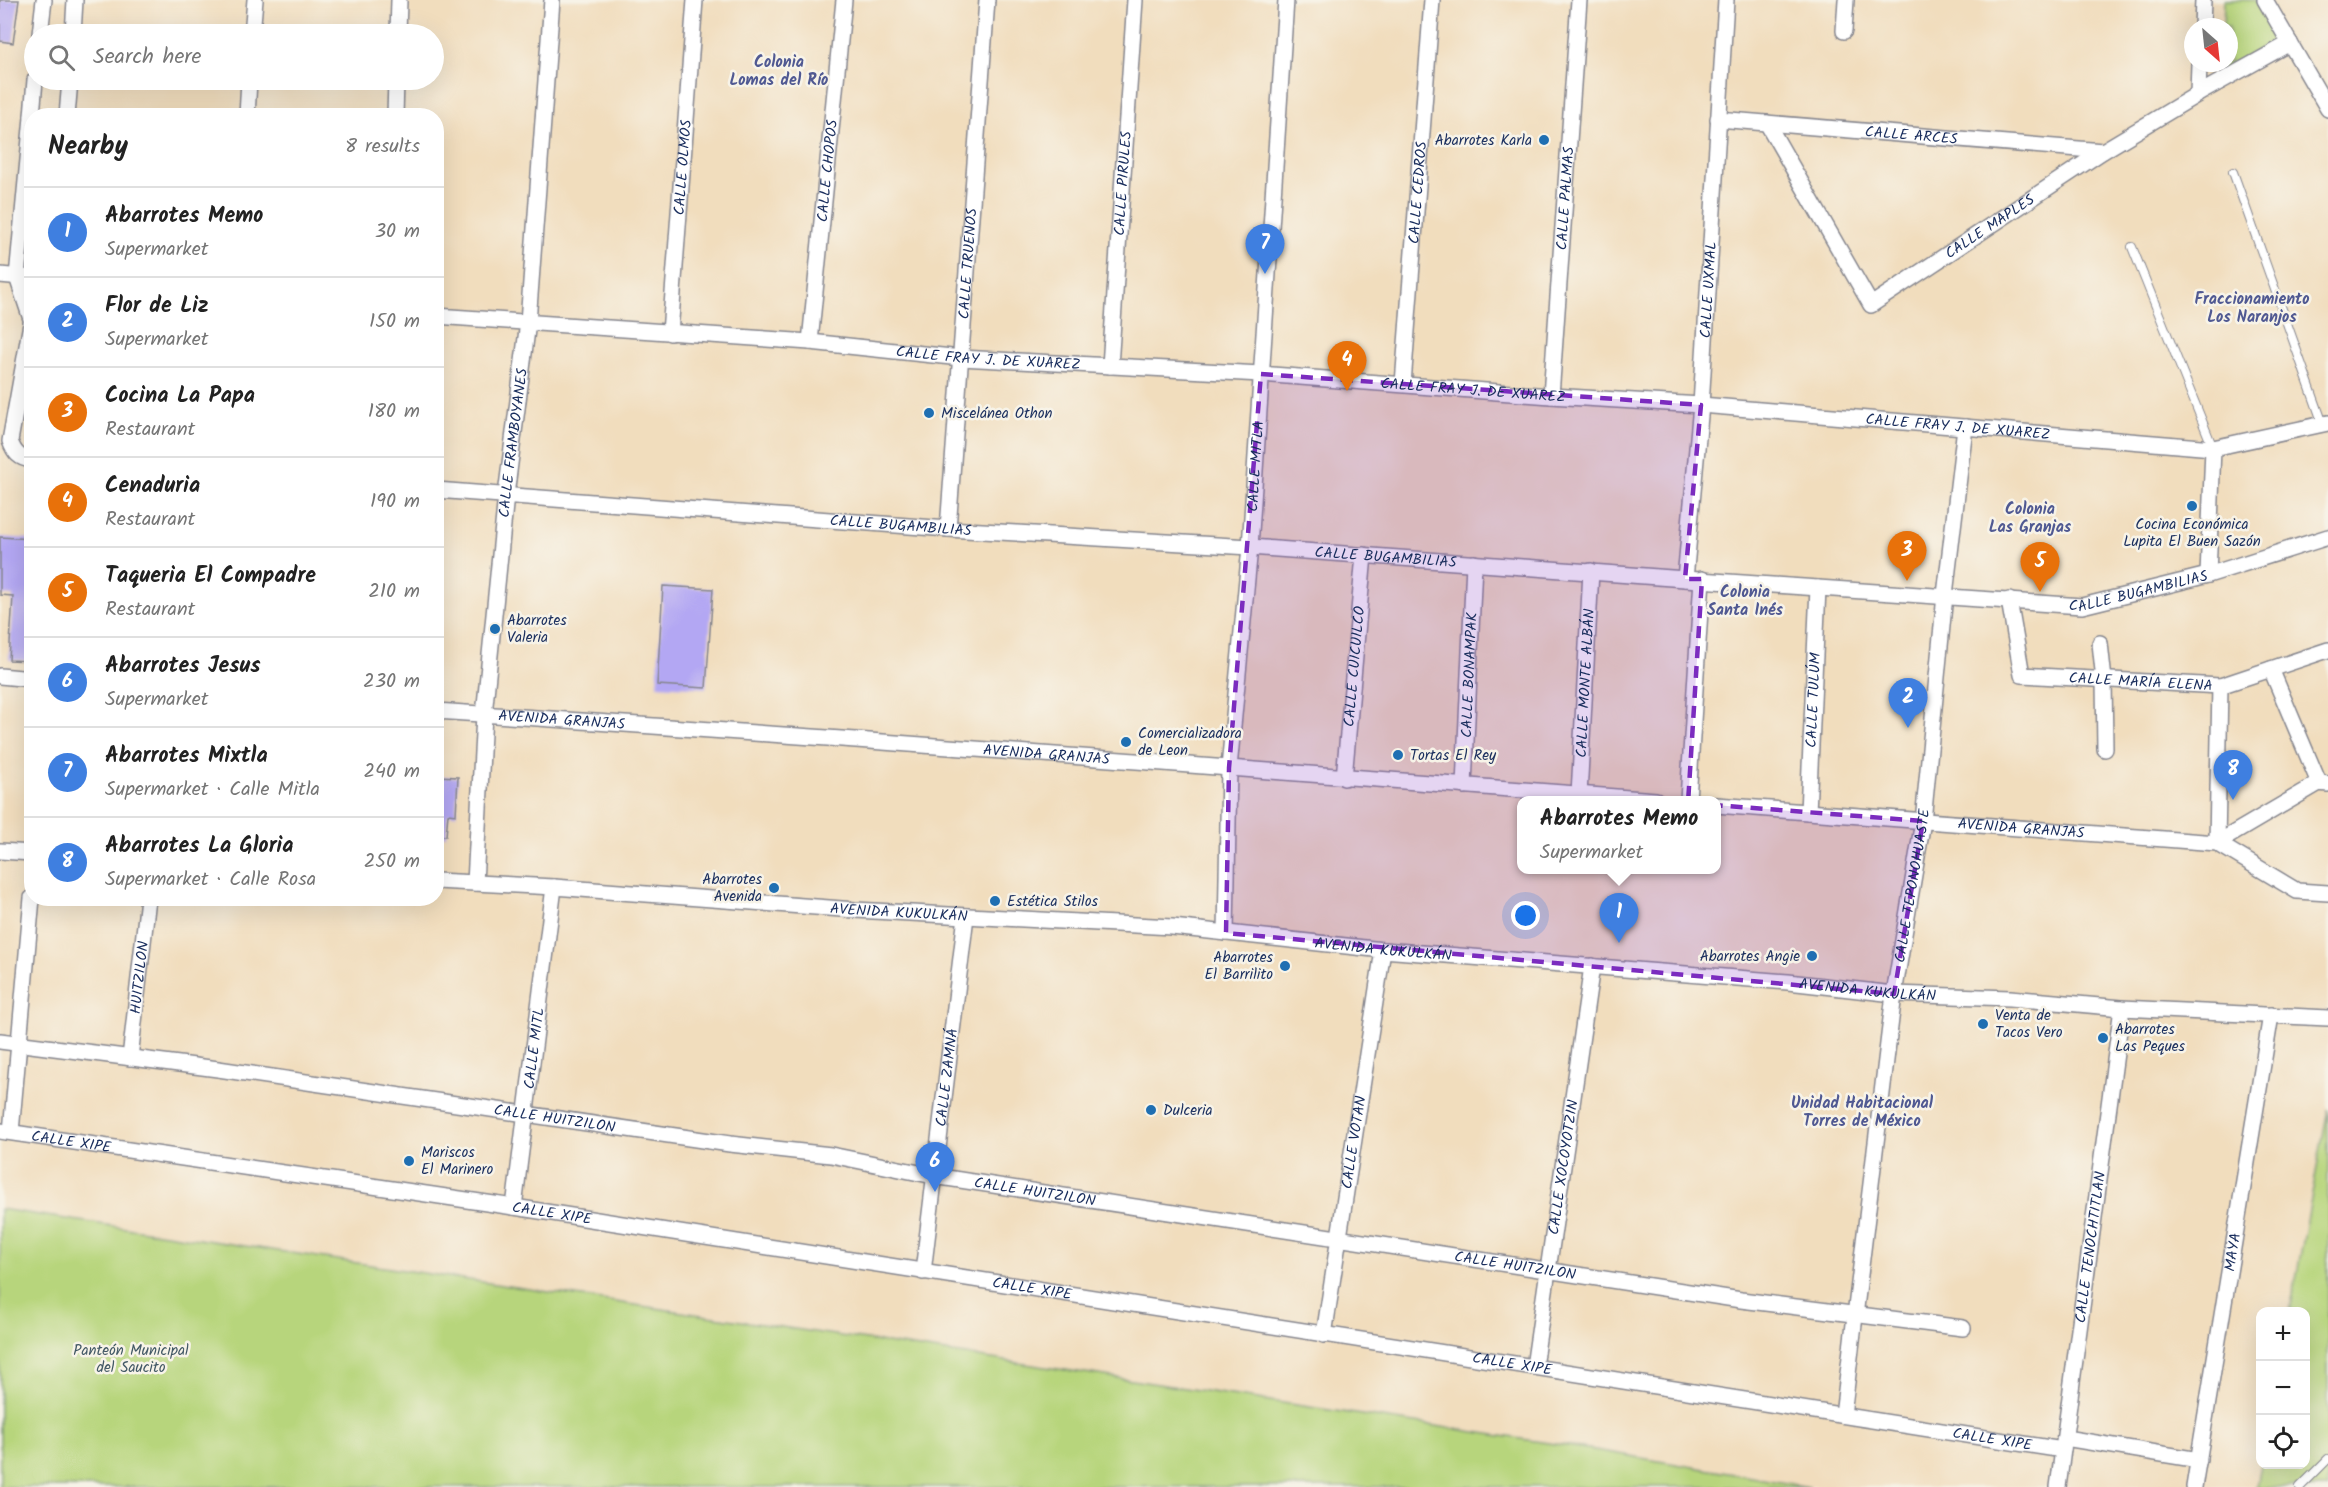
<!DOCTYPE html>
<html lang="en">
<head>
<meta charset="utf-8">
<style>
  :root { --surface:#fff; --page:#f6f6f6; --text:#222; --muted:#767676; --line:#e0e0e0; --accent:#1f6fb2 }
  body { margin:0; font-family:Kalam,sans-serif; background:var(--page); color:var(--text) }
  .controls { position:absolute; right:18px; bottom:18px; display:grid; overflow:hidden; border-radius:12px; box-shadow:0 6px 24px #0002 }
  .controls button { width:54px; height:54px; display:grid; place-items:center; padding:0; border:0; border-bottom:2px solid var(--line); background:var(--surface); color:var(--text); font:30px sans-serif }
  .compass { position:absolute; left:2184px; top:18px; width:54px; height:54px; border-radius:50%; background:var(--surface); box-shadow:0 6px 24px #0002; rotate:153deg }
  .you { position:absolute; left:1526px; top:916px; width:21px; height:21px; margin:-15px; border:4px solid #fff; border-radius:50%; background:#1a73e8; box-shadow:0 0 0 9px #1a73e833 }
  .badge { display:grid; place-items:center; width:39px; height:39px; border-radius:50%; background:var(--accent); color:#fff; font-size:20px; font-weight:700 }
  .pin { position:absolute; translate:-50% -50px; filter:drop-shadow(0 2px 3px #0008) }
  .pin::after { content:''; position:absolute; top:32px; width:21px; height:18px; background:inherit; clip-path:polygon(0 0,100% 0,50% 100%) }
  .popup { position:absolute; left:1517px; top:796px; width:204px; height:78px; box-sizing:border-box; display:grid; place-content:center; border-radius:12px; background:var(--surface); filter:drop-shadow(0 2px 4px #0005); font-size:20px; white-space:nowrap; color:var(--muted) }
  .popup b { font-size:22px; color:var(--text) }
  .popup::after { content:''; position:absolute; left:50%; top:100%; margin-left:-12px; border:12px solid transparent; border-top-color:var(--surface) }
  .list { margin:0; padding:0; list-style:none }
  h2 { display:flex; justify-content:space-between; align-items:center; height:78px; margin:0; padding:0 24px; font-size:26px }
  h2 small { font-size:20px; font-weight:400; color:var(--muted) }
  .list li { display:grid; grid-template-columns:39px 1fr auto; gap:18px; align-items:center; box-sizing:border-box; height:90px; padding:0 24px; border-top:2px solid var(--line) }
  .list b { display:block; font-size:22px; white-space:nowrap }
  .list p { margin:0; font-size:20px; white-space:nowrap; color:var(--muted) }
  .list em { font-size:20px; font-style:normal; color:var(--muted) }
  .icon { flex:none; width:33px; height:33px; fill:none; stroke:currentColor; stroke-width:2; stroke-linecap:round; stroke-linejoin:round }
  .map { position:relative; flex:none; width:2328px; height:1487px; overflow:hidden }
  .search { position:absolute; background:var(--surface); box-shadow:0 6px 24px #0002; left:24px; top:24px; width:420px; height:66px; display:flex; align-items:center; gap:15px; box-sizing:border-box; padding:0 21px; border-radius:33px; color:var(--muted); font-size:22px }
  .panel { position:absolute; background:var(--surface); box-shadow:0 6px 24px #0002; left:24px; top:108px; width:420px; height:798px; border-radius:24px }
  .map>svg:first-child { display:block }
  .green { fill:#b7d57b; stroke:#69826c; stroke-width:1.5 }
  .building { fill:#b3a7f3 }
  .lines { fill:none; stroke-linecap:round; stroke-linejoin:round }
  .service-casing { stroke:#86868e; stroke-width:10 }
  .minor-casing { stroke:#86868e; stroke-width:18 }
  .service { stroke:#fff; stroke-width:8 }
  .minor { stroke:#fff; stroke-width:15 }
  .marked { fill:#7b2cbf; fill-opacity:0.2; stroke:#7b2cbf; stroke-width:4.5; stroke-dasharray:12 8; stroke-linejoin:round }
  .poi-dot { fill:#1f6fb2; stroke:#f7f3e8; stroke-width:2 }
  .labels { text-anchor:middle; stroke-width:5; stroke-linejoin:round; paint-order:stroke }
  .street-label { font-size:15px; fill:#1b2f5e; stroke:#f7f3e8 }
  .poi-label { font-size:15px; fill:#1b2f5e; stroke:#f7f3e8; text-anchor:start }
  .park-label { font-size:15px; fill:#425865; stroke:#f7f3e8 }
  .neighbourhood-label { font-size:16px; font-weight:bold; fill:#505992; stroke:#f7f3e8 }
</style>
</head>
<body>
<div class="map">
<svg width="2328" height="1487" viewBox="0 0 2328 1487">
  <rect width="100%" height="100%" fill="#f7f3e8"/>
  <filter id="ink" filterUnits="userSpaceOnUse"><feTurbulence type="fractalNoise" baseFrequency=".0167" numOctaves="2"/><feDisplacementMap in="SourceGraphic" scale="12" xChannelSelector="R" yChannelSelector="G"/><feConvolveMatrix kernelMatrix="1 2 1 2 8 2 1 2 1" color-interpolation-filters="sRGB"/></filter>
  <filter id="wash" filterUnits="userSpaceOnUse"><feTurbulence type="fractalNoise" baseFrequency=".008" numOctaves="4" result="noise"/><feDisplacementMap in="SourceGraphic" scale="24" xChannelSelector="R" yChannelSelector="G"/><feGaussianBlur stdDeviation="1.35" result="paint"/><feColorMatrix in="noise" values="0 0 0 0 0 0 0 0 0 0 0 0 0 0 0 0 0 1.4 0 .05"/><feComposite in="paint" operator="in"/></filter>
  <g filter="url(#wash)">
    <rect width="100%" height="100%" fill="#f1ddbd"/>
    <g class="green">
      <polygon points="2224,0 2255,0 2279,38 2220,72 2220,63 2229,63 2229,27 2223,27"/>
      <polygon points="2328,1109 2328,1487 2257,1487 2261,1465 2306,1464 2306,1312 2290,1311"/>
      <polygon points="0,1209 1601,1451 1809,1487 0,1487"/>
    </g>
    <g id="blocks">
      <g class="building">
        <polygon points="0,0 19,0 13,43 0,41"/>
        <polygon points="0,537 32,539 32,661 9,660 13,596 0,595"/>
        <polygon points="663,586 713,589 706,688 657,685"/>
        <polygon points="436,776 458,777 456,815 448,814 446,836 436,836"/>
      </g>
    </g>
  </g>
  <g filter="url(#ink)">
    <use href="#blocks" fill-opacity="0" stroke="#86868e" stroke-width="1.5"/>
    <g class="lines">
      <g class="service-casing">
        <g id="service">
          <polyline points="2233,172 2323,424"/>
          <polyline points="2132,247 2213,448"/>
          <polyline points="2300,1487 2328,1459"/>
        </g>
      </g>
      <g class="minor-casing">
        <g id="minor">
          <polyline points="2265,0 2328,109"/>
          <polyline points="2202,27 2203,0"/>
          <polyline points="1844,31 1846,0"/>
          <polyline points="40,34 44,0"/>
          <polyline points="73,34 75,0"/>
          <polyline points="252,34 255,0"/>
          <polyline points="398,34 399,0"/>
          <polyline points="2198,94 2199,63"/>
          <polyline points="32,116 35,80"/>
          <polyline points="67,116 70,80"/>
          <polyline points="247,116 249,80"/>
          <polyline points="395,116 396,80"/>
          <path id="s1" d="M1718,119L2103,151"/>
          <path id="s2" d="M1767,123L1871,305L2103,151L2198,94L2290,43"/>
          <polyline points="0,275 32,278"/>
          <path id="s3" d="M436,316L810,342L961,358L1261,374L1551,396L1701,405L2213,448L2328,423"/>
          <path d="M32,318L10,441C14,452 19,459 32,460"/>
          <polyline points="31,319 17,277 32,117"/>
          <path id="s4" d="M670,333L695,0"/>
          <path id="s5" d="M810,342L844,0"/>
          <path id="s6" d="M1110,366L1135,0"/>
          <path id="s7" d="M1403,384L1432,0"/>
          <path id="s8" d="M1551,396L1579,0"/>
          <path id="s9" d="M436,490L948,529L1250,547L1685,579L2082,606L2208,575L2328,537"/>
          <path id="s10" d="M948,529L987,0"/>
          <polyline points="2208,575 2213,448"/>
          <path id="s11" d="M1685,579L1701,405L1726,0"/>
          <path id="s12" d="M2009,600L2022,675L2220,686L2328,650"/>
          <polyline points="2100,643 2104,680 2105,749"/>
          <polyline points="2271,669 2319,783"/>
          <polyline points="0,676 32,679"/>
          <path id="s13" d="M436,711L856,740L1656,800"/>
          <path id="s14" d="M1344,778L1364,555"/>
          <path id="s15" d="M1464,786L1474,563"/>
          <path id="s16" d="M1579,795L1591,571"/>
          <polyline points="1688,800 1702,579"/>
          <path id="s17" d="M1716,805L2217,843L2297,891L2328,893"/>
          <path id="s18" d="M1808,812L1818,588"/>
          <polyline points="2217,843 2220,686"/>
          <polyline points="2217,843 2319,783 2328,784"/>
          <polyline points="0,851 32,853"/>
          <path id="s19" d="M436,881L554,887L855,910L1172,927L1383,950L1788,982L1894,994L2010,998L2122,1008L2328,1018"/>
          <path id="s20" d="M475,883L484,715L506,495L528,322L552,0"/>
          <path id="s21" d="M1226,933L1229,768L1250,547L1286,0"/>
          <path id="s22" d="M0,1041L218,1069L730,1144L831,1155L934,1176L1741,1300L1963,1328"/>
          <path id="s23" d="M130,1058L148,898"/>
          <path id="s24" d="M0,1131L514,1207L2063,1450"/>
          <polyline points="11,1132 32,898"/>
          <path id="s25" d="M514,1207L554,887"/>
          <path id="s26" d="M923,1272L966,916"/>
          <path id="s27" d="M1324,1335L1383,950"/>
          <path id="s28" d="M1534,1367L1592,966"/>
          <path id="s29" d="M1843,1415L1894,994L1923,821L1945,595L1965,427"/>
          <polyline points="2065,1438 2199,1460"/>
          <path id="s30" d="M2058,1487L2122,1008"/>
          <path id="s31" d="M2194,1487L2271,1015"/>
        </g>
      </g>
      <use href="#service" class="service"/>
      <use href="#minor" class="minor"/>
    </g>
  </g>
  <path class="marked" d="M1261,374L1701,405L1685,579H1702L1688,803L1923,821L1894,994L1226,933L1229,768Z"/>
  <g class="poi-dot">
    <circle cx="1544" cy="140" r="6"/>
    <circle cx="929" cy="413" r="6"/>
    <circle cx="2192" cy="506" r="6"/>
    <circle cx="495" cy="629" r="6"/>
    <circle cx="1126" cy="742" r="6"/>
    <circle cx="1398" cy="755" r="6"/>
    <circle cx="774" cy="888" r="6"/>
    <circle cx="995" cy="901" r="6"/>
    <circle cx="1812" cy="956" r="6"/>
    <circle cx="1285" cy="966" r="6"/>
    <circle cx="1983" cy="1024" r="6"/>
    <circle cx="2103" cy="1038" r="6"/>
    <circle cx="1151" cy="1110" r="6"/>
    <circle cx="409" cy="1161" r="6"/>
  </g>
  <g class="labels">
    <g class="street-label">
      <text dy="5" stroke="none"><textPath href="#s1" startOffset="194">CALLE ARCES</textPath></text>
      <text dy="5" stroke="none"><textPath href="#s4" startOffset="166">CALLE OLMOS</textPath></text>
      <text dy="5" stroke="none"><textPath href="#s5" startOffset="172">CALLE CHOPOS</textPath></text>
      <text dy="5" stroke="none"><textPath href="#s6" startOffset="183">CALLE PIRULES</textPath></text>
      <text dy="5" stroke="none"><textPath href="#s7" startOffset="192">CALLE CEDROS</textPath></text>
      <text dy="5" stroke="none"><textPath href="#s8" startOffset="198">CALLE PALMAS</textPath></text>
      <text dy="5" stroke="none"><textPath href="#s2" startOffset="352">CALLE MAPLES</textPath></text>
      <text dy="5" stroke="none"><textPath href="#s10" startOffset="266">CALLE TRUENOS</textPath></text>
      <text dy="5" stroke="none"><textPath href="#s11" startOffset="290">CALLE UXMAL</textPath></text>
      <text dy="5" stroke="none"><textPath href="#s3" startOffset="554">CALLE FRAY J. DE XUAREZ</textPath></text>
      <text dy="5" stroke="none"><textPath href="#s3" startOffset="1040">CALLE FRAY J. DE XUAREZ</textPath></text>
      <text dy="5" stroke="none"><textPath href="#s3" startOffset="1526">CALLE FRAY J. DE XUAREZ</textPath></text>
      <text dy="5" stroke="none"><textPath href="#s20" startOffset="442">CALLE FRAMBOYANES</textPath></text>
      <text dy="5" stroke="none"><textPath href="#s21" startOffset="468">CALLE MITLA</textPath></text>
      <text dy="5" stroke="none"><textPath href="#s9" startOffset="466">CALLE BUGAMBILIAS</textPath></text>
      <text dy="5" stroke="none"><textPath href="#s9" startOffset="952">CALLE BUGAMBILIAS</textPath></text>
      <text dy="5" stroke="none"><textPath href="#s9" startOffset="1708">CALLE BUGAMBILIAS</textPath></text>
      <text dy="5" stroke="none"><textPath href="#s14" startOffset="112">CALLE CUICUILCO</textPath></text>
      <text dy="5" stroke="none"><textPath href="#s15" startOffset="111">CALLE BONAMPAK</textPath></text>
      <text dy="5" stroke="none"><textPath href="#s12" startOffset="195">CALLE MARÍA ELENA</textPath></text>
      <text dy="5" stroke="none"><textPath href="#s16" startOffset="112">CALLE MONTE ALBÁN</textPath></text>
      <text dy="5" stroke="none"><textPath href="#s18" startOffset="112">CALLE TULÚM</textPath></text>
      <text dy="5" stroke="none"><textPath href="#s13" startOffset="126">AVENIDA GRANJAS</textPath></text>
      <text dy="5" stroke="none"><textPath href="#s13" startOffset="612">AVENIDA GRANJAS</textPath></text>
      <text dy="5" stroke="none"><textPath href="#s17" startOffset="306">AVENIDA GRANJAS</textPath></text>
      <text dy="5" stroke="none"><textPath href="#s29" startOffset="534">CALLE TEPONOHUASTE</textPath></text>
      <text dy="5" stroke="none"><textPath href="#s19" startOffset="464">AVENIDA KUKULKÁN</textPath></text>
      <text dy="5" stroke="none"><textPath href="#s19" startOffset="950">AVENIDA KUKULKÁN</textPath></text>
      <text dy="5" stroke="none"><textPath href="#s23" startOffset="81">HUITZILON</textPath></text>
      <text dy="5" stroke="none"><textPath href="#s19" startOffset="1436">AVENIDA KUKULKÁN</textPath></text>
      <text dy="5" stroke="none"><textPath href="#s25" startOffset="160">CALLE MITL</textPath></text>
      <text dy="5" stroke="none"><textPath href="#s26" startOffset="196">CALLE ZAMNÁ</textPath></text>
      <text dy="5" stroke="none"><textPath href="#s22" startOffset="560">CALLE HUITZILON</textPath></text>
      <text dy="5" stroke="none"><textPath href="#s24" startOffset="72">CALLE XIPE</textPath></text>
      <text dy="5" stroke="none"><textPath href="#s27" startOffset="195">CALLE VOTAN</textPath></text>
      <text dy="5" stroke="none"><textPath href="#s28" startOffset="202">CALLE XOCOYOTZIN</textPath></text>
      <text dy="5" stroke="none"><textPath href="#s22" startOffset="1046">CALLE HUITZILON</textPath></text>
      <text dy="5" stroke="none"><textPath href="#s24" startOffset="558">CALLE XIPE</textPath></text>
      <text dy="5" stroke="none"><textPath href="#s30" startOffset="242">CALLE TENOCHTITLAN</textPath></text>
      <text dy="5" stroke="none"><textPath href="#s31" startOffset="238">MAYA</textPath></text>
      <text dy="5" stroke="none"><textPath href="#s22" startOffset="1532">CALLE HUITZILON</textPath></text>
      <text dy="5" stroke="none"><textPath href="#s24" startOffset="1044">CALLE XIPE</textPath></text>
      <text dy="5" stroke="none"><textPath href="#s24" startOffset="1530">CALLE XIPE</textPath></text>
      <text dy="5" stroke="none"><textPath href="#s24" startOffset="2016">CALLE XIPE</textPath></text>
    </g>
    <g class="poi-label">
      <text x="1532" y="145" text-anchor="end">Abarrotes Karla</text>
      <text x="941" y="418">Miscelánea Othon</text>
      <text x="2192" y="529" text-anchor="middle">Cocina Económica<tspan x="2192" dy="17">Lupita El Buen Sazón</tspan></text>
      <text x="507" y="625">Abarrotes<tspan x="507" dy="17">Valeria</tspan></text>
      <text x="1138" y="738">Comercializadora<tspan x="1138" dy="17">de Leon</tspan></text>
      <text x="1410" y="760">Tortas El Rey</text>
      <text x="762" y="884" text-anchor="end">Abarrotes<tspan x="762" dy="17">Avenida</tspan></text>
      <text x="1007" y="906">Estética Stilos</text>
      <text x="1800" y="961" text-anchor="end">Abarrotes Angie</text>
      <text x="1273" y="962" text-anchor="end">Abarrotes<tspan x="1273" dy="17">El Barrilito</tspan></text>
      <text x="1995" y="1020">Venta de<tspan x="1995" dy="17">Tacos Vero</tspan></text>
      <text x="2115" y="1034">Abarrotes<tspan x="2115" dy="17">Las Peques</tspan></text>
      <text x="1163" y="1115">Dulceria</text>
      <text x="421" y="1157">Mariscos<tspan x="421" dy="17">El Marinero</tspan></text>
    </g>
    <g class="park-label">
      <text x="131" y="1355">Panteón Municipal<tspan x="131" dy="17">del Saucito</tspan></text>
    </g>
    <g class="neighbourhood-label">
      <text x="779" y="67">Colonia<tspan x="779" dy="18">Lomas del Río</tspan></text>
      <text x="2252" y="304">Fraccionamiento<tspan x="2252" dy="18">Los Naranjos</tspan></text>
      <text x="2030" y="514">Colonia<tspan x="2030" dy="18">Las Granjas</tspan></text>
      <text x="1745" y="597">Colonia<tspan x="1745" dy="18">Santa Inés</tspan></text>
      <text x="1862" y="1108">Unidad Habitacional<tspan x="1862" dy="18">Torres de México</tspan></text>
    </g>
  </g>
</svg>
<div class="controls">
<button>+</button>
<button>−</button>
<button><svg class="icon" aria-label="locate" viewBox="0 0 24 24"><circle cx="12" cy="12" r="6"/><path d="M12 2v4M12 18v4M2 12h4M18 12h4"/></svg></button>
</div>
<svg class="compass" viewBox="-18 -18 36 36"><path d="M0-13l5 13h-10z" fill="#e53935"/><path d="M0 13l5-13h-10z" fill="#767676"/></svg>
<div class="you"></div>
<div class="pin badge" style="left:1619px;top:943px;background:#3f7fe0">1</div>
<div class="popup"><b>Abarrotes Memo</b>Supermarket</div>
<div class="pin badge" style="left:1908px;top:728px;background:#3f7fe0">2</div>
<div class="pin badge" style="left:1907px;top:581px;background:#e8710a">3</div>
<div class="pin badge" style="left:1347px;top:391px;background:#e8710a">4</div>
<div class="pin badge" style="left:2040px;top:592px;background:#e8710a">5</div>
<div class="pin badge" style="left:935px;top:1192px;background:#3f7fe0">6</div>
<div class="pin badge" style="left:1265px;top:274px;background:#3f7fe0">7</div>
<div class="pin badge" style="left:2233px;top:800px;background:#3f7fe0">8</div>
<div class="search"><svg class="icon" aria-label="search" viewBox="0 0 24 24"><circle cx="10" cy="10" r="6"/><path d="M15 15l6 6"/></svg>Search here</div>
<section class="panel">
<h2>Nearby<small>8 results</small></h2>
<ul class="list">
<li><span class="badge" style="background:#3f7fe0">1</span><div><b>Abarrotes Memo</b><p>Supermarket</p></div><em>30 m</em></li>
<li><span class="badge" style="background:#3f7fe0">2</span><div><b>Flor de Liz</b><p>Supermarket</p></div><em>150 m</em></li>
<li><span class="badge" style="background:#e8710a">3</span><div><b>Cocina La Papa</b><p>Restaurant</p></div><em>180 m</em></li>
<li><span class="badge" style="background:#e8710a">4</span><div><b>Cenaduria</b><p>Restaurant</p></div><em>190 m</em></li>
<li><span class="badge" style="background:#e8710a">5</span><div><b>Taqueria El Compadre</b><p>Restaurant</p></div><em>210 m</em></li>
<li><span class="badge" style="background:#3f7fe0">6</span><div><b>Abarrotes Jesus</b><p>Supermarket</p></div><em>230 m</em></li>
<li><span class="badge" style="background:#3f7fe0">7</span><div><b>Abarrotes Mixtla</b><p>Supermarket · Calle Mitla</p></div><em>240 m</em></li>
<li><span class="badge" style="background:#3f7fe0">8</span><div><b>Abarrotes La Gloria</b><p>Supermarket · Calle Rosa</p></div><em>250 m</em></li>
</ul>
</section>
</div>
</body>
</html>
